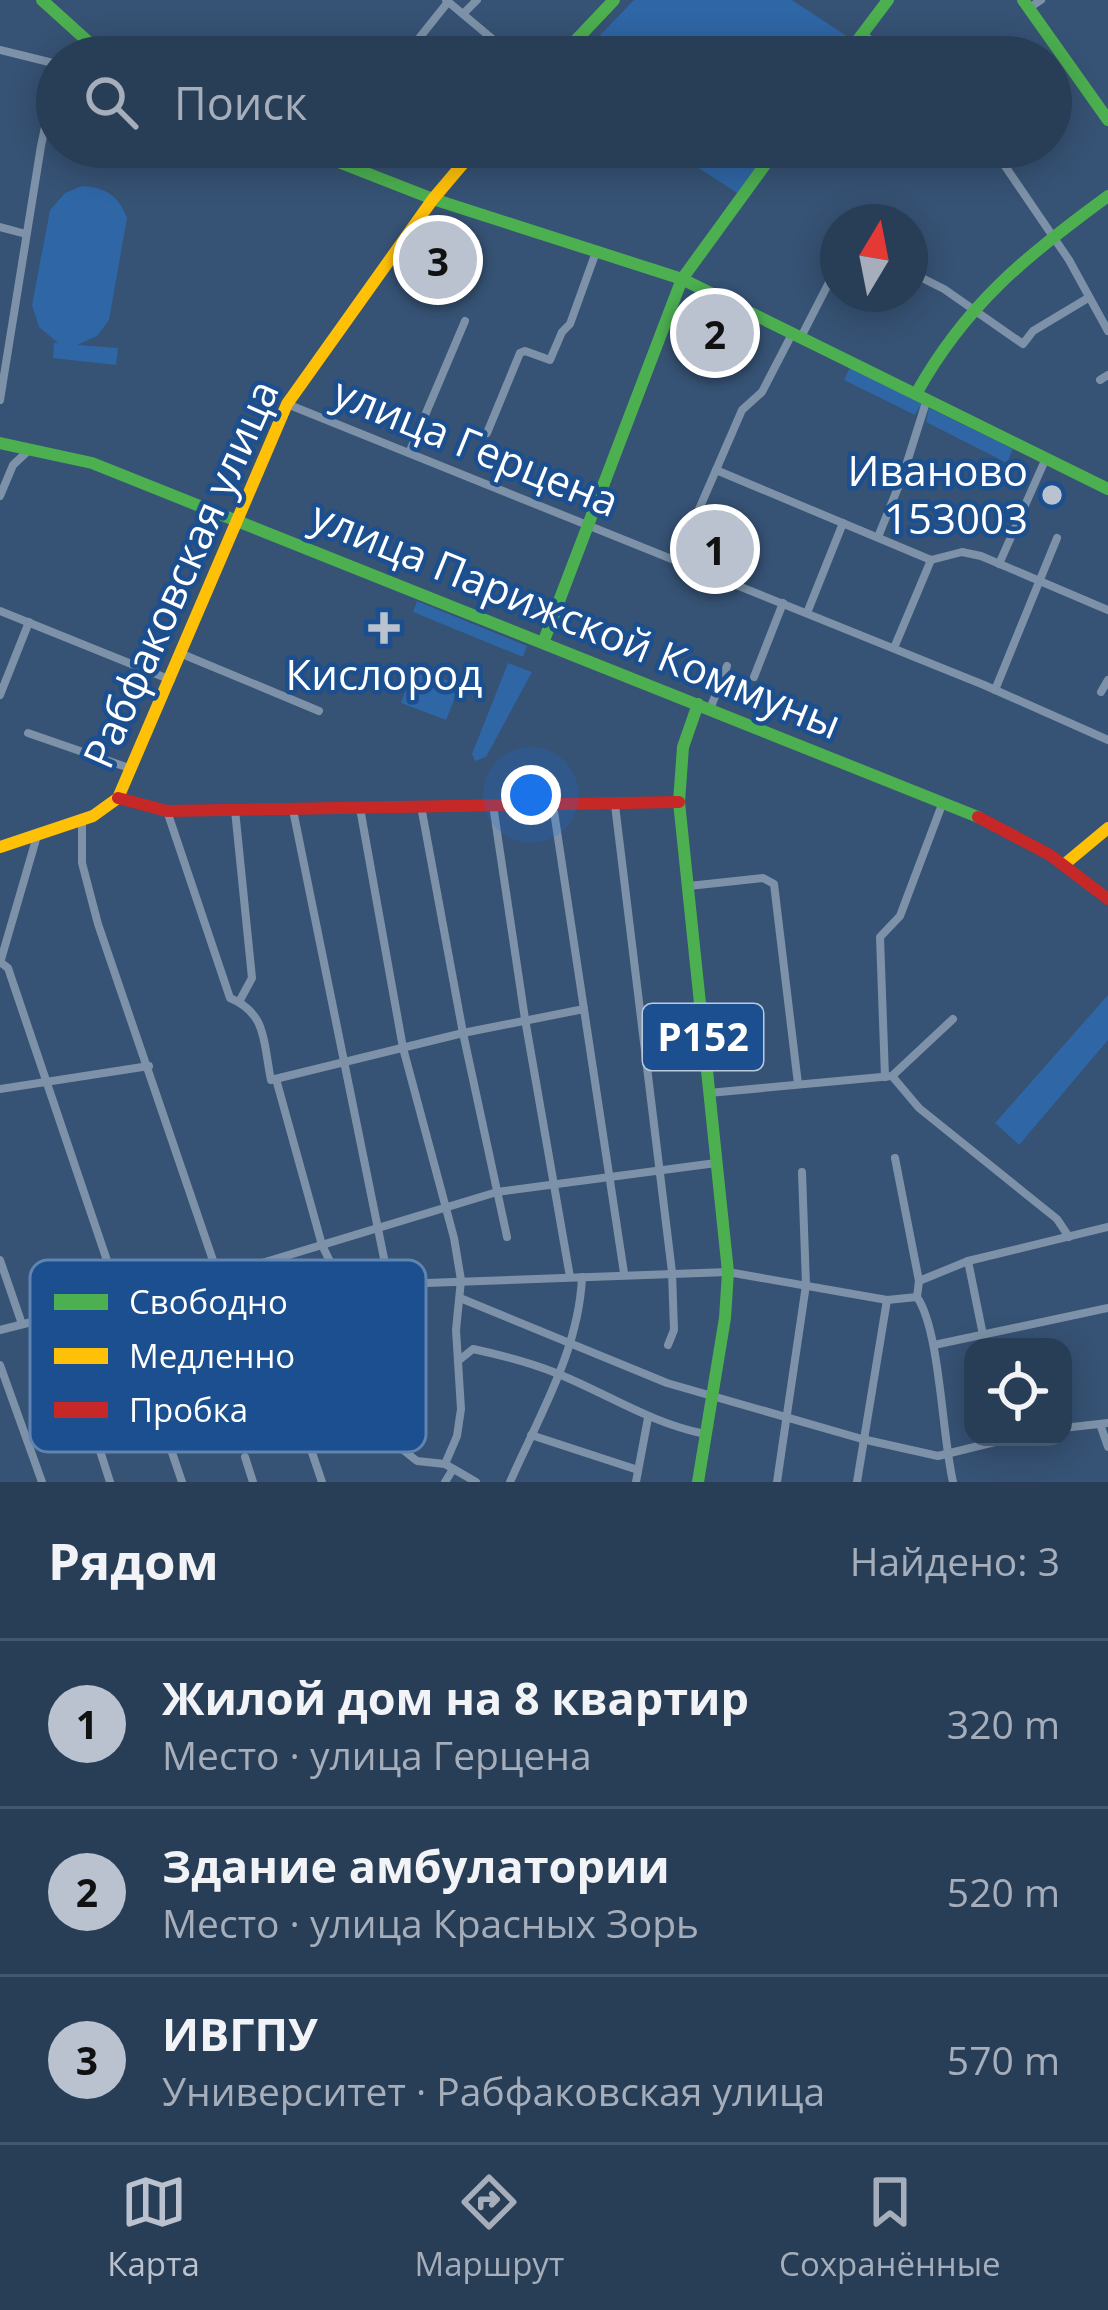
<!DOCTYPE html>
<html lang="ru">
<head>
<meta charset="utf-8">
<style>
  :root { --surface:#283e57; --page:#344961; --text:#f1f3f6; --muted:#a5aeba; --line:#44576d; --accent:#b9c2ce }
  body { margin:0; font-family:"Open Sans",sans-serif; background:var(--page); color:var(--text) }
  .controls { position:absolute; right:36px; bottom:36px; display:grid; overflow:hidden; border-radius:24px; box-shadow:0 6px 30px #0003 }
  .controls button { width:108px; height:108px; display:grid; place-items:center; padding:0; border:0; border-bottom:3px solid var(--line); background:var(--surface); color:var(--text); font:60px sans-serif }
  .compass { position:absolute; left:820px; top:204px; width:108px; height:108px; border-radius:50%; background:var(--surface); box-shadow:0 6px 30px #0003; rotate:10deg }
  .you { position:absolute; left:531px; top:795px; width:42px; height:42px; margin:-30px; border:9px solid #fff; border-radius:50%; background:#1a73e8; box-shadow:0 0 0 18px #1a73e833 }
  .badge { display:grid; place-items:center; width:78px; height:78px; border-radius:50%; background:var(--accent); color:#111; font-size:39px; font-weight:700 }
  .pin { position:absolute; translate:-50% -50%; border:6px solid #fff; box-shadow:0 3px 12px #0006 }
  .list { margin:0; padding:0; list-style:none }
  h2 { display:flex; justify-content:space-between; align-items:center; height:156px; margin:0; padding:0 48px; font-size:51px }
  h2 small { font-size:39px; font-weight:400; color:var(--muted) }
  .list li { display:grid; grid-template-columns:78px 1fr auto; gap:36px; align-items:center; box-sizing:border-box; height:168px; padding:0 48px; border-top:3px solid var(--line) }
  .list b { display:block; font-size:45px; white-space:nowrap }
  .list p { margin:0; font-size:39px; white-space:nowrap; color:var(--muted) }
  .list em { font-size:39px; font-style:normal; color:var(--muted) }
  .icon { flex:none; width:66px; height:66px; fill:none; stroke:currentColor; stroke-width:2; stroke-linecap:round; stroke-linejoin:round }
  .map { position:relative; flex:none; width:1108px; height:1482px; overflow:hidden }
  .search { position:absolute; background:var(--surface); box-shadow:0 6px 30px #0003; left:36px; right:36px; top:36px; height:132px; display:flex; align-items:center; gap:30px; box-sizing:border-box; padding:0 42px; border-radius:66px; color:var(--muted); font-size:45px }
  .sheet { height:660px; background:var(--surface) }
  nav { display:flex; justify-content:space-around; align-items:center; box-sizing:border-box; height:168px; border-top:3px solid var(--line); background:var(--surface); font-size:33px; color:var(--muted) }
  nav a { display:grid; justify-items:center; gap:6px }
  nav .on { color:var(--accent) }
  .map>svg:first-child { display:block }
  .green { fill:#2f66a5 }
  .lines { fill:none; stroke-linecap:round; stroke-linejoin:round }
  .street { stroke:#7d92a8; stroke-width:8 }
  .fast { stroke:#4caf50; stroke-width:12 }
  .slow { stroke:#ffc107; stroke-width:12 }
  .jam { stroke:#c62828; stroke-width:12 }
  .poi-dot { fill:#b9c2ce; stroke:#1b4f8f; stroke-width:4.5 }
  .labels { text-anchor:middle; stroke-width:9; stroke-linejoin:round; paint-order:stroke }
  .shield { fill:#1b4f8f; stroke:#bbcadd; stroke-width:3 }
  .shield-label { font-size:39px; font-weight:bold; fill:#fff }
  .street-label { font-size:42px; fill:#fff; stroke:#1b4f8f }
  .poi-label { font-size:42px; fill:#fff; stroke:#1b4f8f; text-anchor:end }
  .key { fill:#1b4f8f; stroke:#5f84b1; stroke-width:3 }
  .key-label { font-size:33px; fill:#fff }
</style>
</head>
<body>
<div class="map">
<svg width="1108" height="1482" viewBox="0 0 1108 1482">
  <rect width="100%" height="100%" fill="#365274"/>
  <g class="green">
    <polygon points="634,0 792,0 857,43 846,57 579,57"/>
    <polygon points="666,147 779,147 742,196"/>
    <path d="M82,186C105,187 119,196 127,218L109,320L97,336L77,345L118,348L116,365L53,358L54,343H58L39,327L32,305L50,210L65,193Z"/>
    <polygon points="850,367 922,403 915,415 844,380"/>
    <polygon points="929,408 1013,449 1007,463 926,422"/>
    <polygon points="417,601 527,646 523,657 413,612"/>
    <polygon points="508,663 532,672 486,757 475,761 472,754"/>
    <polygon points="414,668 460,685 446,720 401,703"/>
    <polygon points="1108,995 1108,1040 1019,1145 995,1123"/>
  </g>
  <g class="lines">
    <g class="street">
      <polyline points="446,0 514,57"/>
      <polyline points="1029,8 1041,0"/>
      <polyline points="463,14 477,0"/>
      <polyline points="862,34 895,57"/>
      <polyline points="0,50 57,64"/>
      <polyline points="404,57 448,2"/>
      <polyline points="992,147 1069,260 1108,331"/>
      <polyline points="327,158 336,147"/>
      <polyline points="0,227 26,234"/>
      <polyline points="910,272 944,289 1023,344 1033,331 1088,298"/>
      <polyline points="801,337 838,265"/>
      <polyline points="1100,380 1108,375"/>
      <polyline points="0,400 41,146 57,70"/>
      <polyline points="287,404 984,685 1108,740"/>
      <polyline points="487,433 520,353 525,351 550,360 562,332 570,324 596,252"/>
      <polyline points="409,453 465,321"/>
      <polyline points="716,470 931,560 962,552 981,556 1108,610"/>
      <polyline points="0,496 13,465 29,450"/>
      <polyline points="878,537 903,475 927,399"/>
      <polyline points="677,560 742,410 762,392 792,334"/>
      <polyline points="999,564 1046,458"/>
      <polyline points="0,611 171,680"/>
      <polyline points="807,613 843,523"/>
      <polyline points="894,648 931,560"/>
      <polyline points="182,654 319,711"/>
      <polyline points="754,677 783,603"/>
      <polyline points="995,690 1057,538"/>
      <polyline points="1101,692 1108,680"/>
      <polyline points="0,695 29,622"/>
      <polyline points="710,709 727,666"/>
      <polyline points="28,733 132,769"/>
      <polyline points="493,805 525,1019 570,1277"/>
      <polyline points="553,805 624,1273"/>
      <polyline points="615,805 672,1272 674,1330 668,1345"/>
      <polyline points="421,806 463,1033 507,1237"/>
      <polyline points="360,808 403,1048 454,1238 461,1280 456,1330 461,1409 457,1436 445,1464"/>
      <polyline points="235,810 252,978 239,1002"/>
      <polyline points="293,810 389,1283"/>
      <path d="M167,811L230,998C268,1014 263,1043 271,1080L463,1033L584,1009"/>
      <polyline points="82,820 82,863 98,924 218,1275"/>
      <polyline points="689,886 763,878 774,884 798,1084"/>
      <polyline points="0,962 8,968 182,1482"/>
      <polyline points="0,963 37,836"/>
      <polyline points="892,1076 919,1108 1057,1219 1069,1237"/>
      <polyline points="885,1077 880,937 900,916 943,802"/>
      <polyline points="276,1079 322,1245 342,1286 397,1445 417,1461 445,1464 476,1482"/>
      <polyline points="0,1089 149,1066"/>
      <polyline points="709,1093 892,1076 953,1019"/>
      <path d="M895,1158L919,1281L917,1297C940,1330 942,1436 953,1482"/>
      <polyline points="0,1260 22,1324"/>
      <polyline points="968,1261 983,1335"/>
      <polyline points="249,1267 322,1482"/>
      <polyline points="919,1281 968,1261 1108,1227"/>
      <polyline points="189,1283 233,1434"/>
      <polyline points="342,1286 728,1272 887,1300 917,1297"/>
      <polyline points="460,1298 667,1383 862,1439 938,1456 1015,1437"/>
      <polyline points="57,1316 110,1482"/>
      <polyline points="0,1330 249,1267 497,1192 716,1163"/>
      <polyline points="934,1345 1108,1308"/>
      <path d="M458,1361L473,1349C501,1355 529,1362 556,1373C606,1393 650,1423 705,1434"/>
      <polyline points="0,1365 42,1482"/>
      <polyline points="1100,1424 1108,1447"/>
      <polyline points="1063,1428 1108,1423"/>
      <polyline points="531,1435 638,1470"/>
      <polyline points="245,1457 253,1482"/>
      <polyline points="445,1482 453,1469"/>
      <path d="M510,1482C539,1416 579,1350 582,1277"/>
      <polyline points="636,1482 648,1418"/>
      <polyline points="777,1482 806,1285 802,1172"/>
      <polyline points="857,1482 887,1300"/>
    </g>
    <g class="fast">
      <polyline points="42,0 105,57"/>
      <polyline points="1023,0 1108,120"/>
      <polyline points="560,57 614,0"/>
      <polyline points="845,57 888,0"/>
      <polyline points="300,147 433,199 682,279 1108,489"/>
      <path d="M916,394C965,305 1027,255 1108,196"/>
      <polyline points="0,443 92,463 978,817"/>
      <polyline points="543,643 682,279 778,147"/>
      <polyline points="698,704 683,747 679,802 728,1272 725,1318 698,1482"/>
    </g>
    <g class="slow">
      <polyline points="0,847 93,816 118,798 287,404 433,199 477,147"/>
      <polyline points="1066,863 1108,828"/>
    </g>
    <g class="jam">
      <polyline points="118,798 167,811 679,802"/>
      <polyline points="978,817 1050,855 1108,899"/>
    </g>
  </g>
  <g class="poi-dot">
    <circle cx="1052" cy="495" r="12"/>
    <path d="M378 610h12v12h12v12h-12v12h-12v-12h-12v-12h12z"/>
  </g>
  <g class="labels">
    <rect class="shield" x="643" y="1004" width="120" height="66" rx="9"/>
    <g class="shield-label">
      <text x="703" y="1051">Р152</text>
    </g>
    <g class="street-label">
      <text transform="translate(476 447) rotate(22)" y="15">улица Герцена</text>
      <text transform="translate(181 574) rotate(-66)" y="15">Рабфаковская улица</text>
      <text transform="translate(576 620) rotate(22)" y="15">улица Парижской Коммуны</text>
    </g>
    <g class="poi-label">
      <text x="1028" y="486">Иваново<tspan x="1028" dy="48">153003</tspan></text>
      <text x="384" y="690" text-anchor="middle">Кислород</text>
    </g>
  </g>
  <rect x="30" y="1260" width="396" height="192" rx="18" class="key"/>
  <rect x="54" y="1294" width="54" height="16" fill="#4caf50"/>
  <rect x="54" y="1348" width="54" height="16" fill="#ffc107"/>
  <rect x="54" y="1402" width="54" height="16" fill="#c62828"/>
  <g class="key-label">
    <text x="129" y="1314">Свободно</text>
    <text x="129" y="1368">Медленно</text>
    <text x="129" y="1422">Пробка</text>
  </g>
</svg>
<div class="controls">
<button><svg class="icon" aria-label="locate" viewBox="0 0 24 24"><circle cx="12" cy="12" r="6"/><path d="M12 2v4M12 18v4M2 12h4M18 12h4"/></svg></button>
</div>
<svg class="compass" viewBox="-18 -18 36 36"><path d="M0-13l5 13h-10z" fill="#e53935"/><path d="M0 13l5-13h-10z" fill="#a5aeba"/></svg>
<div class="you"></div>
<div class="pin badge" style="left:715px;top:549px">1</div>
<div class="pin badge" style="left:715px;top:333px">2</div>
<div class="pin badge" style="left:438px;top:260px">3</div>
<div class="search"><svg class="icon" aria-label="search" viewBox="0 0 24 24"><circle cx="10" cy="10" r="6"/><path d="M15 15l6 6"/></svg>Поиск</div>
</div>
<section class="sheet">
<h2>Рядом<small>Найдено: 3</small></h2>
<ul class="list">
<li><span class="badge">1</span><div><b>Жилой дом на 8 квартир</b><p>Место · улица Герцена</p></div><em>320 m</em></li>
<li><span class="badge">2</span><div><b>Здание амбулатории</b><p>Место · улица Красных Зорь</p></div><em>520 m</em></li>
<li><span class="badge">3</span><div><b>ИВГПУ</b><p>Университет · Рабфаковская улица</p></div><em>570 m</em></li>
</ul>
</section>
<nav>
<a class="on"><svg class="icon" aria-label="map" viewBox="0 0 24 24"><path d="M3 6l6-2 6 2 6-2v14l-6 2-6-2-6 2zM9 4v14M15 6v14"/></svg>Карта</a>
<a><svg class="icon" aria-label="directions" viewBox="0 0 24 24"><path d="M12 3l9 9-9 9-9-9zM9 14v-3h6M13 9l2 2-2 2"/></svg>Маршрут</a>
<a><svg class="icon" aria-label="saved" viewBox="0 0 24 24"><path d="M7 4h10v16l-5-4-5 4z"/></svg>Сохранённые</a>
</nav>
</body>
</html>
